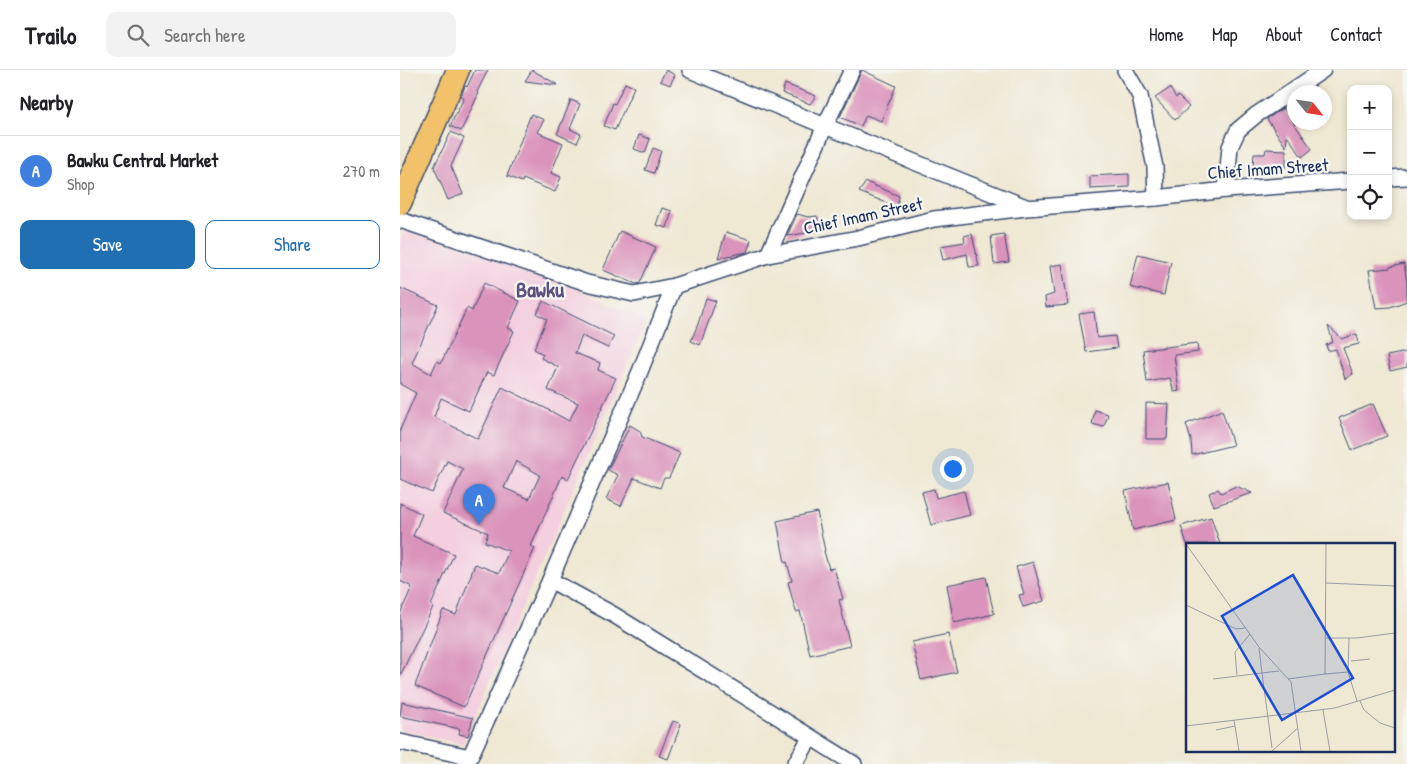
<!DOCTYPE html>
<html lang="en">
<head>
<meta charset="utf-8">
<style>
  :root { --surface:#fff; --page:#f2f2f2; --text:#202124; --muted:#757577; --line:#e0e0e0; --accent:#1f6fb2 }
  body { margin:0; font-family:"Patrick Hand",sans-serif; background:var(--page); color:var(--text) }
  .controls { position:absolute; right:15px; top:15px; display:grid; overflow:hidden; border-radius:10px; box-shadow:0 2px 8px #0003 }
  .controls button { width:45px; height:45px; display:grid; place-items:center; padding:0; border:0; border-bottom:1px solid var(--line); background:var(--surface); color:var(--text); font:25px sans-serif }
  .compass { position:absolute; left:887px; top:15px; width:45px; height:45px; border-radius:50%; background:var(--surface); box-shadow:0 2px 8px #0003; rotate:120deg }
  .you { position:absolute; left:552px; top:398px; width:18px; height:18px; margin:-12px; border:4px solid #fff; border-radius:50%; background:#1a73e8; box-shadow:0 0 0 8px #1a73e833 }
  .badge { display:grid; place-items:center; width:32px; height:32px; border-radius:50%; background:var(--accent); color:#fff; font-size:16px; font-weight:700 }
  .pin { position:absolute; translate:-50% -41px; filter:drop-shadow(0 1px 2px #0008) }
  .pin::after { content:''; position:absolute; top:26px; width:18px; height:15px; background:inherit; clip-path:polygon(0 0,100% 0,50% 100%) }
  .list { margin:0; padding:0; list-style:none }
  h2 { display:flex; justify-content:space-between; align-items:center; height:65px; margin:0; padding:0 20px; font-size:21px }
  h2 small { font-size:16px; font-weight:400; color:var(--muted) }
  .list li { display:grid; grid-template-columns:32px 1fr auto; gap:15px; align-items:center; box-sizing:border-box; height:70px; padding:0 20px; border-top:1px solid var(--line) }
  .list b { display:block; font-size:19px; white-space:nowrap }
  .list p { margin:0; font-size:16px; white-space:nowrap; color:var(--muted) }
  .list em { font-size:16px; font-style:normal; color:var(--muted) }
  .actions { display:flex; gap:10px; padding:15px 20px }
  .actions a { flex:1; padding:11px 0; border:1px solid var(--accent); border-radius:10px; text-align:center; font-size:18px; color:var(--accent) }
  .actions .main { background:var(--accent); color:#fff }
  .icon { flex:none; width:28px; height:28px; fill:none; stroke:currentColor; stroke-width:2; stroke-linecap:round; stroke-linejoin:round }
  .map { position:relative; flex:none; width:1007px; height:694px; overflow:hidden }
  header { display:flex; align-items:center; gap:30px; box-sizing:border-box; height:70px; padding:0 25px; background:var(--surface); border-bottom:1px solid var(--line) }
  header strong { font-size:24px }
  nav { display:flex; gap:28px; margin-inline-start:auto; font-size:18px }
  .search { width:350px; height:45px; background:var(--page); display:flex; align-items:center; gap:12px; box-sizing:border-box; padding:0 18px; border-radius:10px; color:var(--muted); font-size:19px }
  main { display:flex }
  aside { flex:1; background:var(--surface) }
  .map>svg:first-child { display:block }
  .built { fill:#f3cfdf }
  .building { fill:#da93bb; fill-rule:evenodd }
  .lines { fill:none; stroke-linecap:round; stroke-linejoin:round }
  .minor-casing { stroke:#3b4b70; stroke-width:18 }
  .highway-casing { stroke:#3b4b70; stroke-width:25 }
  .minor { stroke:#fff; stroke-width:15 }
  .highway { stroke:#f2c26a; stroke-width:22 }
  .labels { text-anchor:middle; stroke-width:4.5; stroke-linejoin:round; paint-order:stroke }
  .street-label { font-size:18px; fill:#1b2f5e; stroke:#f6f6f2 }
  .district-label { font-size:22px; font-weight:bold; fill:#5e527f; stroke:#f6f6f2 }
  .inset-road { fill:none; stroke:#9a9ea4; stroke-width:1 }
  .view { fill:#1d4ed8; fill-opacity:0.15; stroke:#1d4ed8; stroke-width:2.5 }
  .inset-edge { fill:none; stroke:#1b2f5e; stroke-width:2.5 }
</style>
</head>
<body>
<header>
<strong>Trailo</strong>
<div class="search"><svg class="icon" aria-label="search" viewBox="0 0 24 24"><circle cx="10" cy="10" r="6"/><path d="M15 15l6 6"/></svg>Search here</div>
<nav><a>Home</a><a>Map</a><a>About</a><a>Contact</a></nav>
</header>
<main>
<aside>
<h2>Nearby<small></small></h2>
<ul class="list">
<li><span class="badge" style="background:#3f7fe0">A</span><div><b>Bawku Central Market</b><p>Shop</p></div><em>270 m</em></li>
</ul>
<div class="actions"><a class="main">Save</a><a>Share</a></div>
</aside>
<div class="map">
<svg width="1007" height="694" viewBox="0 0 1007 694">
  <rect width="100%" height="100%" fill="#f6f6f2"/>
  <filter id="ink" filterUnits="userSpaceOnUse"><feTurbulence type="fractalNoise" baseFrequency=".02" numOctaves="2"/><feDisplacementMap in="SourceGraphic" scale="10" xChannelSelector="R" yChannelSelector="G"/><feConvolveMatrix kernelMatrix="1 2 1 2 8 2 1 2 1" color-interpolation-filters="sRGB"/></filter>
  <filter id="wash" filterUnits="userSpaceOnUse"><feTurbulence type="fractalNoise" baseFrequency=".0096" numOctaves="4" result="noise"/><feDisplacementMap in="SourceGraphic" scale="20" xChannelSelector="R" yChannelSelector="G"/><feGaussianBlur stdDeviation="1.12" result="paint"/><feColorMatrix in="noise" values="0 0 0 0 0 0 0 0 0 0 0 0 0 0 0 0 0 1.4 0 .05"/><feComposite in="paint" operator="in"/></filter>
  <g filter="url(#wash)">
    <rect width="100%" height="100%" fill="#efe8d3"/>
    <polygon class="built" points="5,160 133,198 246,251 63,674 0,660 0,171"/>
    <g id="blocks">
      <g class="building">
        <polygon points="75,0 88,0 77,22 79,23 61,61 50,56 64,28 61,27 65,16 67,17"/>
        <polygon points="132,0 158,15 157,15 125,11"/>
        <polygon points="266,0 275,5 270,15 260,11"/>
        <polygon points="462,0 496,16 481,51 466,45 461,56 440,47"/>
        <polygon points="225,13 234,17 215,60 204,56 213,33 215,34"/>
        <polygon points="385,14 416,26 410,34 382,23"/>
        <polygon points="770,18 776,28 778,26 789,37 775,50 755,28"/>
        <polygon points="171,30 180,34 170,59 181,64 177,73 157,64"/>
        <polygon points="883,38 912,79 902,87 887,65 886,77 867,49"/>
        <polygon points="131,44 144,50 137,62 163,73 151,103 161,107 155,122 123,109 122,112 107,106"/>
        <polygon points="51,62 64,68 51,96 63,124 48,130 34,97"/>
        <polygon points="239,65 250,69 245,83 234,79"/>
        <polygon points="253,78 261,81 254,103 245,100"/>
        <polygon points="866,79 886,80 886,97 853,97 854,84 865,84"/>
        <polygon points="729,104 729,117 690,119 690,106"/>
        <polygon points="466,112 499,126 497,137 459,122"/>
        <polygon points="262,138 272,141 267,158 256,155"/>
        <polygon points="397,144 408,147 417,146 419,158 412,162 387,166"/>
        <polygon points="220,161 256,177 240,213 236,214 203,200"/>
        <polygon points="326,162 351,170 347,182 318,188"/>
        <polygon points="572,164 579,196 569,197 567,184 543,190 540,176 565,172 564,166"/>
        <polygon points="604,164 609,192 594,194 591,166"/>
        <polygon points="738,184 771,192 764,225 730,217"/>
        <polygon points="662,194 668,235 646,237 645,227 654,224 650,196"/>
        <polygon points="1004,194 1007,213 1007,231 990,237 976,238 969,200 990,198 990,197"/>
        <path d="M84,213L120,231L108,258L114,261L94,305L87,302L69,341L41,328L34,347L78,369L102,317L145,338L169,351L178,333L148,320L158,297L141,288L143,284L134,279L147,249L137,244L143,231L214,266L208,278L182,266L175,283L200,293L198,300L216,308L168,409L162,406L131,476L135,478L64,637L15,616L43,540L56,545L75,494L99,503L109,481L85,472L88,463L43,443L63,399L47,391L32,423L0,409V360L16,323L0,314V218L38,235L12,293L31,304L37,291L41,293L67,238L72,241ZM116,391L140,405L129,429L104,418Z"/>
        <polygon points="306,228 316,231 300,275 291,271 298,254"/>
        <polygon points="694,242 697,268 715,266 717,278 686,282 679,244"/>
        <polygon points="928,256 942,269 957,264 959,274 943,278 953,304 945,309 936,279 928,281 926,275 933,272"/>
        <polygon points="797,273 798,282 774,285 779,321 774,322 770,308 747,312 743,280"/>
        <polygon points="1007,282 1007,297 990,301 987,286"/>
        <polygon points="746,333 769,334 767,369 746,369"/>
        <polygon points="973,334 987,366 952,380 939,348"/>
        <polygon points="695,340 708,344 704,357 692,354"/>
        <polygon points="822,340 833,375 792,385 791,370 786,354"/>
        <polygon points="230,355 240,361 242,367 280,383 269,408 264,408 260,418 234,408 221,436 206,429 218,405 208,400"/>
        <polygon points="768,412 776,450 733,460 725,421"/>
        <polygon points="836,416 852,423 814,436 809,423 818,419 821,423"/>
        <polygon points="534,419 536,428 564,421 570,445 531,455 522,422"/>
        <polygon points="0,433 22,444 13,466 54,484 31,535 33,537 0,606 0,544 12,517 0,511"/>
        <polygon points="417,442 425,481 424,481 429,499 434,498 443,529 439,530 450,576 410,585 400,541 396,542 388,512 392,511 387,492 385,493 377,451"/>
        <polygon points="811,447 820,474 787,474 781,456"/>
        <polygon points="633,492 644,531 623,537 619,525 624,524 616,497"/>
        <polygon points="586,507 594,544 554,553 547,515"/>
        <polygon points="548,564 557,602 521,610 512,572"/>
        <polygon points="2,632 73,648 68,666 59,664 60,659 0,646"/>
        <polygon points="273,651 281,654 268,689 259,686"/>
      </g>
    </g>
  </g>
  <g filter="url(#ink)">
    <use href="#blocks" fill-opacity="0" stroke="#3b4b70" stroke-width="1"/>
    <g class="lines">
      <g class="minor-casing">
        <g id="minor">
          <polyline points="290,0 425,56 368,185"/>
          <polyline points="452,0 425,56 626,137"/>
          <polyline points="725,0 740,26 755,97 756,128"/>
          <polyline points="988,108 1007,107"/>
          <polyline points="826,120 830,77 838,60 856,45 923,0"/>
          <polyline points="0,150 187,213 234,224 274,216 368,185 458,168 534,149 626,138 756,128 826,120 951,111"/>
          <polyline points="274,216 239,304 150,510 214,545 454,694"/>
          <polyline points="0,672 70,687 150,510"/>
          <polyline points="395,694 410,668"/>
        </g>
      </g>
      <g class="highway-casing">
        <polyline id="highway" points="0,133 58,0"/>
      </g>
      <use href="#minor" class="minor"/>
      <use href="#highway" class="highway"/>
    </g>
  </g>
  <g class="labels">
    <g class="street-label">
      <text transform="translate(868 99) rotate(-4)" y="6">Chief Imam Street</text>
      <text transform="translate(463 146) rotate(-12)" y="6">Chief Imam Street</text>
    </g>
    <g class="district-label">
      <text x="140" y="227">Bawku</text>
    </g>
  </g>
  <g transform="translate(786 473)">
    <rect width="209" height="209" fill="#efe8d3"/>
    <path class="inset-road" d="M0,1L73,104L105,139L115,208M140,40L209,43M0,62L50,86L59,85M140,95H171L209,90M165,118L184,116M162,129L163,95M139,131L162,129L171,158M51,132L49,109L64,91M27,136L76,130L73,105M102,136L139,131L140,1M174,158L178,167L194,180L209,185M137,167L144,208M48,177L53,208M0,183L149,165L209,147M30,187L49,183M86,205L76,130L93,128M86,208L112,185"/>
    <path class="view" d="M107,32L167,135L96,177L36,73Z"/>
    <rect width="209" height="209" class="inset-edge"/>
  </g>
</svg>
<div class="controls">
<button>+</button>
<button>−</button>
<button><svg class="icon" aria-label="locate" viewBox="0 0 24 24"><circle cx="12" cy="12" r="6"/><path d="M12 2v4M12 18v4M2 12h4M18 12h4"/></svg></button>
</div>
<svg class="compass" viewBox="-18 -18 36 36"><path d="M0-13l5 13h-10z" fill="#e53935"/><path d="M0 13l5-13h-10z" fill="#757577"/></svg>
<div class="you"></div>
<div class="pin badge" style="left:79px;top:455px;background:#3f7fe0">A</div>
</div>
</main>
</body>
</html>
